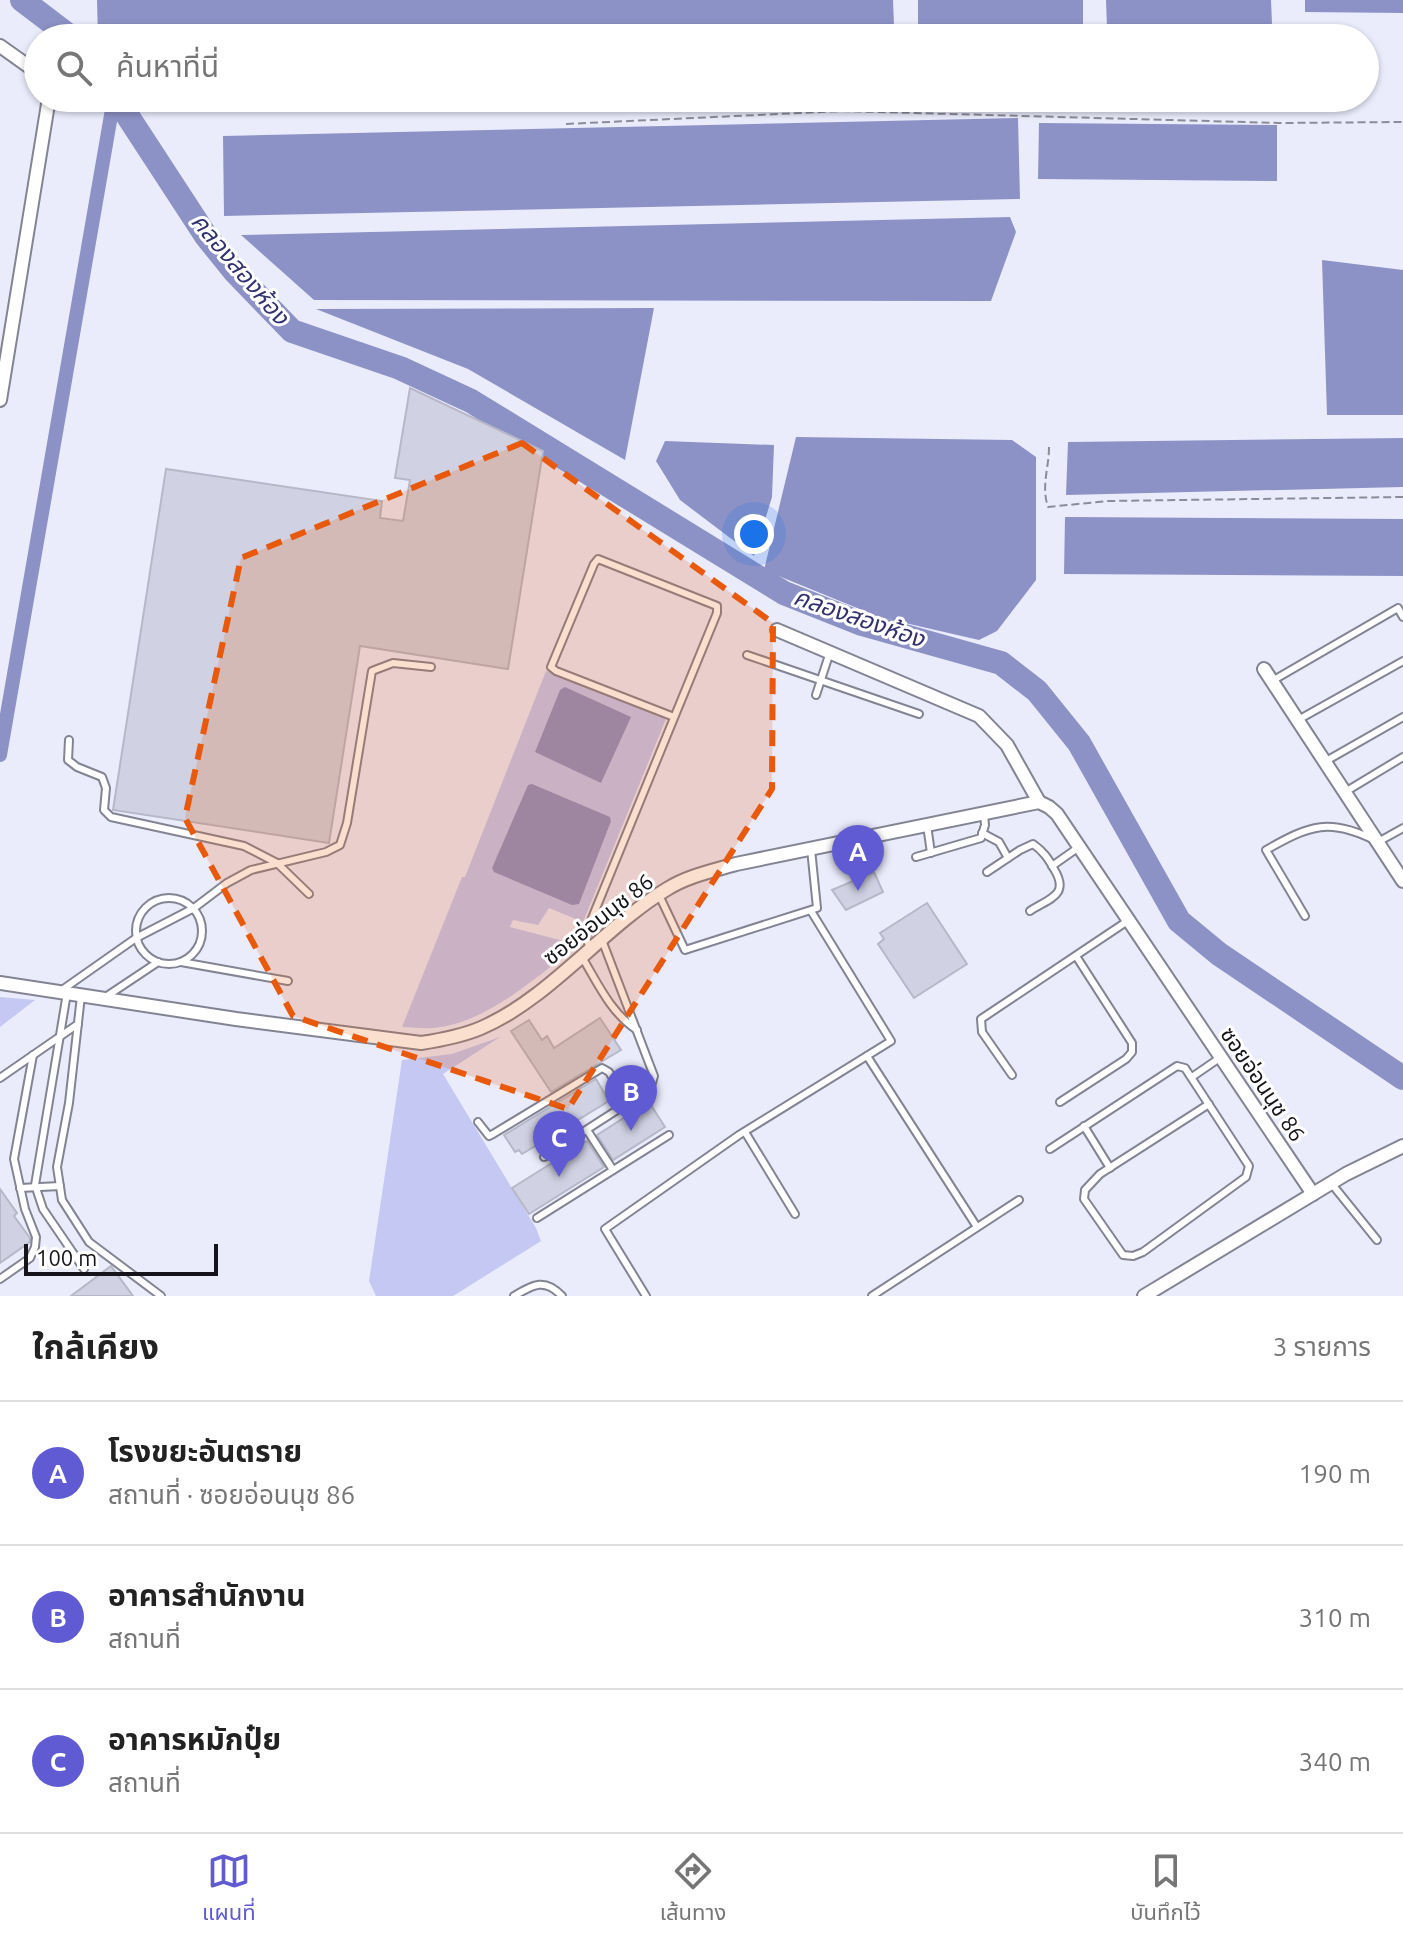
<!DOCTYPE html>
<html lang="th">
<head>
<meta charset="utf-8">
<style>
  :root { --surface:#fff; --page:#f6f6f6; --text:#222; --muted:#767676; --line:#e0e0e0; --accent:#605bd3 }
  body { margin:0; font-family:Ubuntu,"Noto Sans Thai",sans-serif; background:var(--page); color:var(--text) }
  .scale { position:absolute; left:24px; bottom:20px; width:194px; box-sizing:border-box; padding-left:8px; border:4px solid #14141a; border-top:0; font-size:22px; line-height:28px; white-space:nowrap; color:#14141a; -webkit-text-stroke:6px #fff; paint-order:stroke }
  .you { position:absolute; left:754px; top:534px; width:28px; height:28px; margin:-20px; border:6px solid #fff; border-radius:50%; background:#1a73e8; box-shadow:0 0 0 12px #1a73e833 }
  .badge { display:grid; place-items:center; width:52px; height:52px; border-radius:50%; background:var(--accent); color:#fff; font-size:26px; font-weight:700 }
  .pin { position:absolute; translate:-50% -66px; filter:drop-shadow(0 2px 4px #0008) }
  .pin::after { content:''; position:absolute; top:42px; width:28px; height:24px; background:inherit; clip-path:polygon(0 0,100% 0,50% 100%) }
  .list { margin:0; padding:0; list-style:none }
  h2 { display:flex; justify-content:space-between; align-items:center; height:104px; margin:0; padding:0 32px; font-size:34px }
  h2 small { font-size:26px; font-weight:400; color:var(--muted) }
  .list li { display:grid; grid-template-columns:52px 1fr auto; gap:24px; align-items:center; box-sizing:border-box; height:144px; padding:0 32px; border-top:2px solid var(--line) }
  .list b { display:block; font-size:30px; white-space:nowrap }
  .list p { margin:0; font-size:26px; white-space:nowrap; color:var(--muted) }
  .list em { font-size:26px; font-style:normal; color:var(--muted) }
  .icon { flex:none; width:44px; height:44px; fill:none; stroke:currentColor; stroke-width:2; stroke-linecap:round; stroke-linejoin:round }
  .map { position:relative; flex:none; width:1403px; height:1296px; overflow:hidden }
  .search { position:absolute; background:var(--surface); box-shadow:0 2px 6px #0004; left:24px; right:24px; top:24px; height:88px; display:flex; align-items:center; gap:20px; box-sizing:border-box; padding:0 28px; border-radius:44px; color:var(--muted); font-size:30px }
  .sheet { height:536px; background:var(--surface) }
  nav { display:flex; justify-content:space-around; align-items:center; box-sizing:border-box; height:112px; border-top:2px solid var(--line); background:var(--surface); font-size:22px; color:var(--muted) }
  nav a { display:grid; justify-items:center; gap:4px }
  nav .on { color:var(--accent) }
  .map>svg:first-child { display:block }
  .green { fill:#c4c8f3 }
  .water { fill:#8d92c6 }
  .lines { fill:none; stroke-linecap:round; stroke-linejoin:round }
  .canal { stroke:#8d92c6; stroke-width:14 }
  .river { stroke:#8d92c6; stroke-width:24 }
  .building { fill:#d0d2e3; stroke:#b6b8c7; stroke-width:2 }
  .service-casing { stroke:#838493; stroke-width:10 }
  .minor-casing { stroke:#838493; stroke-width:16 }
  .path { stroke:#8b8c98; stroke-width:2; stroke-dasharray:8 4; stroke-linecap:butt }
  .service { stroke:#fff; stroke-width:6 }
  .minor { stroke:#fff; stroke-width:12 }
  .marked { fill:#e8590c; fill-opacity:0.2; stroke:#e8590c; stroke-width:6; stroke-dasharray:16 10; stroke-linejoin:round }
  .labels { text-anchor:middle; stroke-width:6; stroke-linejoin:round; paint-order:stroke }
  .street-label { font-size:22px; fill:#14141a; stroke:#fff }
  .water-label { font-size:24px; font-style:italic; fill:#333271; stroke:#fff }
</style>
</head>
<body>
<div class="map">
<svg width="1403" height="1296" viewBox="0 0 1403 1296">
  <rect width="100%" height="100%" fill="#eaecfc"/>
  <g class="green">
    <path d="M546,671L666,719L583,922L549,908L538,925L513,920L510,927L579,945C536,976 489,1023 433,1028C423,1029 412,1027 402,1027L462,877H465Z"/>
    <polygon points="0,997 35,1000 0,1027"/>
    <polygon points="500,1037 443,1074 536,1228 541,1241 453,1296 376,1296 369,1281 402,1060 452,1054"/>
  </g>
  <g class="water">
    <polygon points="97,0 893,0 894,25 269,38 98,38"/>
    <polygon points="918,0 1083,0 1083,25 918,28"/>
    <polygon points="1106,0 1271,0 1272,24 1107,27"/>
    <polygon points="1305,0 1403,0 1403,13 1305,12"/>
    <polygon points="1018,118 1020,199 224,216 223,136"/>
    <polygon points="1039,123 1277,125 1277,181 1038,179"/>
    <polygon points="1010,217 1016,232 991,301 314,300 241,235"/>
    <polygon points="1322,260 1403,270 1403,415 1327,415"/>
    <polygon points="654,308 625,460 468,369 316,309"/>
    <polygon points="796,437 1012,440 1036,457 1036,580 997,631 979,640 879,617 764,570"/>
    <polygon points="1403,438 1403,487 1066,495 1068,442"/>
    <polygon points="665,441 774,445 772,497 754,556 680,500 656,461"/>
    <polygon points="1065,517 1403,519 1403,576 1064,574"/>
    <polygon points="565,687 631,717 601,783 535,752 560,690"/>
    <polygon points="532,784 610,817 611,821 579,904 572,905 494,872 492,868 528,785"/>
  </g>
  <g class="lines">
    <polyline class="canal" points="0,755 114,98"/>
    <g class="river">
      <polyline points="22,0 72,38"/>
      <polyline points="116,98 206,236 235,272 292,331 400,368 471,401 784,593 862,624 1001,663 1037,691 1079,743 1179,921 1219,954 1403,1078"/>
    </g>
  </g>
  <g class="building">
    <polygon points="410,388 543,451 508,669 360,646 329,843 113,810 166,469 382,501 380,518 403,521 410,480 395,478"/>
    <polygon points="874,872 883,892 846,910 832,890"/>
    <polygon points="927,903 967,964 914,998 878,944 884,939 880,933"/>
    <polygon points="600,1018 621,1050 551,1092 511,1031 529,1020 542,1040 547,1036 554,1048"/>
    <polygon points="596,1079 609,1101 522,1154 519,1150 515,1152 504,1135"/>
    <polygon points="649,1102 665,1127 613,1160 597,1135"/>
    <polygon points="587,1141 604,1167 529,1214 512,1188"/>
    <polygon points="0,1189 17,1213 14,1216 30,1238 30,1242 0,1263"/>
    <polygon points="111,1266 133,1296 71,1296"/>
  </g>
  <g class="lines">
    <g class="service-casing">
      <g id="service">
        <polyline points="747,655 919,714"/>
        <polyline points="1272,681 1398,608 1403,617"/>
        <polyline points="816,695 830,652"/>
        <polyline points="1298,720 1403,661"/>
        <polyline points="69,740 68,760 77,767 102,777 106,788 104,810 111,817 244,846 277,863 309,894"/>
        <polyline points="1326,761 1403,717"/>
        <polyline points="1345,792 1403,757"/>
        <polyline points="927,825 931,853"/>
        <polyline points="982,833 999,842 1008,858"/>
        <polyline points="916,857 981,838 985,825 984,814"/>
        <polyline points="1052,866 1079,847"/>
        <path d="M987,872L1020,850L1033,844C1043,851 1048,858 1054,869C1070,895 1050,898 1030,911"/>
        <polyline points="659,895 685,950 817,908 811,849"/>
        <circle cx="169" cy="931" r="33"/>
        <path d="M1305,916L1266,850C1310,825 1330,817 1378,842L1403,828"/>
        <polyline points="590,948 586,938 590,923 717,613 717,606 598,559 594,564 551,667 556,671 674,717"/>
        <path d="M582,957C598,984 611,1013 637,1030"/>
        <polyline points="181,962 288,981"/>
        <polyline points="62,990 136,938 194,908 227,883 251,870 326,852 340,845 347,823 372,671 393,663 431,667"/>
        <polyline points="67,993 35,1185 43,1209 84,1269"/>
        <polyline points="81,996 69,1103 57,1167 62,1200 89,1242 161,1296"/>
        <polyline points="104,998 158,962"/>
        <polyline points="867,1056 977,1227"/>
        <polyline points="1012,1075 982,1032 981,1019 1129,920"/>
        <polyline points="1192,1077 1221,1057"/>
        <polyline points="0,1078 78,1024"/>
        <polyline points="1060,1102 1126,1059 1132,1052 1132,1043 1076,956"/>
        <polyline points="478,1122 489,1136 493,1134 602,1068 609,1072 628,1103"/>
        <polyline points="1084,1126 1110,1168"/>
        <polyline points="587,1130 613,1170"/>
        <polyline points="745,1132 795,1214"/>
        <polyline points="1050,1149 1177,1066 1185,1068 1249,1166 1246,1177 1143,1252 1133,1256 1123,1255 1084,1199 1085,1190 1100,1174 1209,1104"/>
        <polyline points="544,1157 642,1094 652,1083 654,1076 602,940"/>
        <polyline points="1331,1183 1377,1240"/>
        <polyline points="20,1188 60,1186"/>
        <polyline points="537,1218 669,1135"/>
        <polyline points="0,1279 30,1258 35,1247 36,1237 25,1209 14,1159 33,1055"/>
        <path d="M514,1296C534,1284 545,1278 562,1296"/>
        <polyline points="646,1296 605,1229 739,1135 891,1041 811,911"/>
        <polyline points="872,1296 1019,1200"/>
      </g>
    </g>
    <g class="minor-casing">
      <g id="minor">
        <polyline points="0,46 38,73"/>
        <polyline points="0,400 49,98"/>
        <polyline points="777,630 979,716 1007,745 1039,802"/>
        <polyline points="1264,669 1403,881"/>
        <path d="M0,983L236,1019L421,1043C441,1040 462,1036 481,1028C549,999 604,927 667,889C688,876 712,871 736,864L1039,802L1049,807L1057,814L1313,1194"/>
        <polyline points="1144,1296 1346,1174 1403,1146"/>
      </g>
    </g>
    <g class="path">
      <polyline points="566,124 842,111 1279,123 1403,122"/>
      <path d="M1049,447C1049,468 1041,486 1048,507L1108,501L1403,497"/>
    </g>
    <use href="#service" class="service"/>
    <use href="#minor" class="minor"/>
  </g>
  <path class="marked" d="M522,443L773,623L772,789L568,1109L293,1016L185,818L241,558Z"/>
  <g class="labels">
    <g class="street-label">
      <text transform="translate(598 919) rotate(-38)" y="8">ซอยอ่อนนุช 86</text>
      <text transform="translate(1263 1084) rotate(56)" y="8">ซอยอ่อนนุช 86</text>
    </g>
    <g class="water-label">
      <text transform="translate(240 269) rotate(50)" y="8">คลองสองห้อง</text>
      <text transform="translate(859 618) rotate(19)" y="8">คลองสองห้อง</text>
    </g>
  </g>
</svg>
<div class="scale">100 m</div>
<div class="you"></div>
<div class="pin badge" style="left:858px;top:891px">A</div>
<div class="pin badge" style="left:631px;top:1131px">B</div>
<div class="pin badge" style="left:559px;top:1177px">C</div>
<div class="search"><svg class="icon" aria-label="search" viewBox="0 0 24 24"><circle cx="10" cy="10" r="6"/><path d="M15 15l6 6"/></svg>ค้นหาที่นี่</div>
</div>
<section class="sheet">
<h2>ใกล้เคียง<small>3 รายการ</small></h2>
<ul class="list">
<li><span class="badge">A</span><div><b>โรงขยะอันตราย</b><p>สถานที่ · ซอยอ่อนนุช 86</p></div><em>190 m</em></li>
<li><span class="badge">B</span><div><b>อาคารสำนักงาน</b><p>สถานที่</p></div><em>310 m</em></li>
<li><span class="badge">C</span><div><b>อาคารหมักปุ๋ย</b><p>สถานที่</p></div><em>340 m</em></li>
</ul>
</section>
<nav>
<a class="on"><svg class="icon" aria-label="map" viewBox="0 0 24 24"><path d="M3 6l6-2 6 2 6-2v14l-6 2-6-2-6 2zM9 4v14M15 6v14"/></svg>แผนที่</a>
<a><svg class="icon" aria-label="directions" viewBox="0 0 24 24"><path d="M12 3l9 9-9 9-9-9zM9 14v-3h6M13 9l2 2-2 2"/></svg>เส้นทาง</a>
<a><svg class="icon" aria-label="saved" viewBox="0 0 24 24"><path d="M7 4h10v16l-5-4-5 4z"/></svg>บันทึกไว้</a>
</nav>
</body>
</html>
